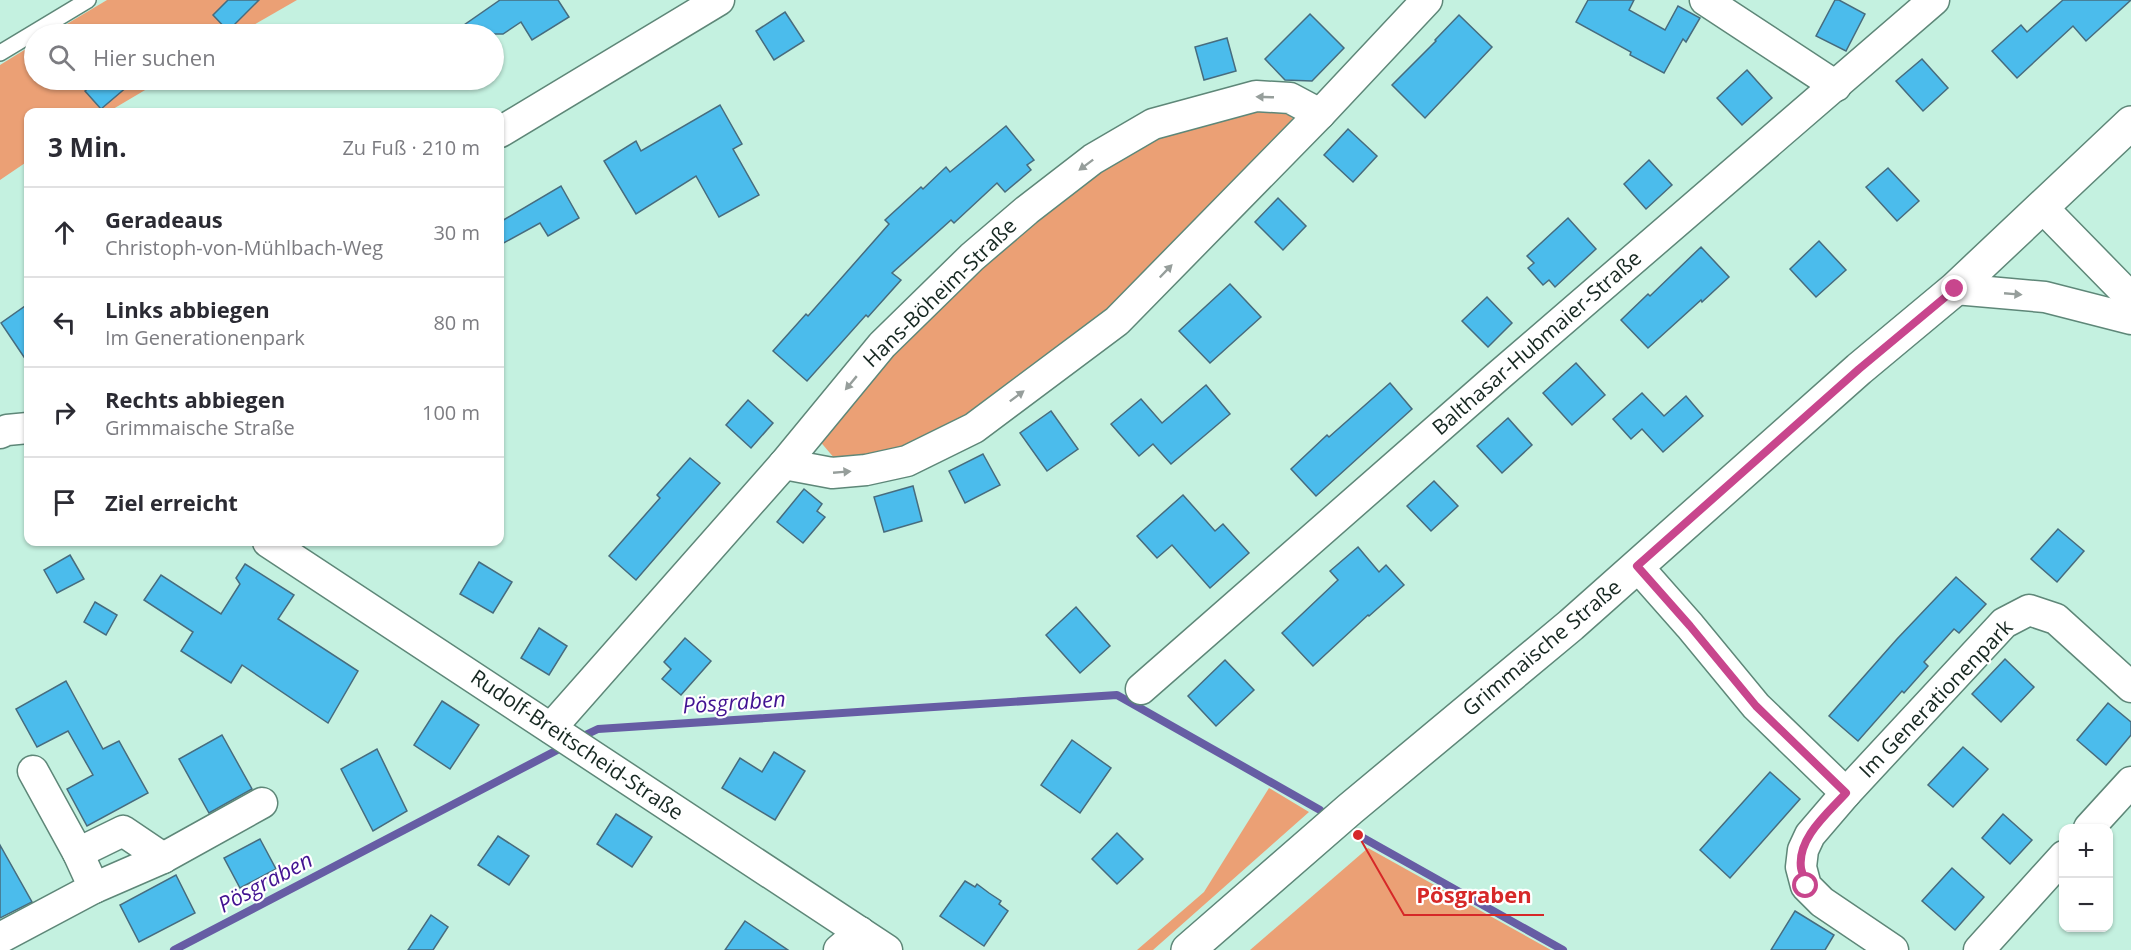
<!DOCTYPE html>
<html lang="de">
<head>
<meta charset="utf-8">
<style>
  :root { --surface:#fff; --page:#f2f2f3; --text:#2b2b33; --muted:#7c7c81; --line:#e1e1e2 }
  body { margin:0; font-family:"Open Sans",sans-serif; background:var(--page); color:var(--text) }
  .controls { position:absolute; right:18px; bottom:18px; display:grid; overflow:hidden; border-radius:12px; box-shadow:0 2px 4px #0004 }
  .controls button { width:54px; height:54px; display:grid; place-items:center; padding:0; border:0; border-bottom:2px solid var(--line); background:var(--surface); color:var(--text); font:30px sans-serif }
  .stop { position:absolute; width:18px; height:18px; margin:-14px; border:4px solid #c8468d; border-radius:50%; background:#fff }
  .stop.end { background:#c8468d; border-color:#fff; box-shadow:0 2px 6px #0008 }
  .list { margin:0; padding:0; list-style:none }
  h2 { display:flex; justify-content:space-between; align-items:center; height:78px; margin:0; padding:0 24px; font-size:26px }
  h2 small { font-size:20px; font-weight:400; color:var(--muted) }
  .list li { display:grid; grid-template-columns:39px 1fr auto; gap:18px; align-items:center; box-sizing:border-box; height:90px; padding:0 24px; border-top:2px solid var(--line) }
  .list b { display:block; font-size:22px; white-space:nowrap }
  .list p { margin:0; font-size:20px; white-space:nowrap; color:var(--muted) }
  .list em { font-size:20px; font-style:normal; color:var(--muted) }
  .icon { flex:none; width:33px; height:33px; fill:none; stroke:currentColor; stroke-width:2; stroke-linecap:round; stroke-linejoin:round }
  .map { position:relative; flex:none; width:2131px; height:950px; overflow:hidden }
  .search { position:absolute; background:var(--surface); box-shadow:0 2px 4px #0004; left:24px; top:24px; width:480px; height:66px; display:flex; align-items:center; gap:15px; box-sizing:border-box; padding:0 21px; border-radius:33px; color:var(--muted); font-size:22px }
  .panel { position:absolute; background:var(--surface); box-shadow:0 2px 4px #0004; left:24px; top:108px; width:480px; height:438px; border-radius:12px }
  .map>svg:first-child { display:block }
  .green { fill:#eba075 }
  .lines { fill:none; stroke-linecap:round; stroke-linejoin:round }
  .stream { stroke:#665da4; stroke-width:8 }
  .building { fill:#4bbcec; stroke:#476c7e; stroke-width:1.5 }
  .lane-casing { stroke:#5e8778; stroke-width:18 }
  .street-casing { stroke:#5e8778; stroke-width:33 }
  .secondary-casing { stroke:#5e8778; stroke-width:36 }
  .lane { stroke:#fff; stroke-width:15 }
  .street { stroke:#fff; stroke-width:30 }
  .secondary { stroke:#fff; stroke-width:33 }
  .oneway { fill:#969e9b }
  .route { stroke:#c8468d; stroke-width:8 }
  .labels { text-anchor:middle; stroke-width:4.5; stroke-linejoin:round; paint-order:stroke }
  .street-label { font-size:21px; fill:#162721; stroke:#fff }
  .water-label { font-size:22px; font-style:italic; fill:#421392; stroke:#fff }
  .leader { fill:none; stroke:#d62828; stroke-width:2 }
  .callout-dot { fill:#d62828; stroke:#fff; stroke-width:2 }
  .callout-label { font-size:22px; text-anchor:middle; font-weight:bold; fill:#d62828; stroke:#fff; stroke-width:4.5; stroke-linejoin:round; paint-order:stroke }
</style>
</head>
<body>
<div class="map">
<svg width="2131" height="950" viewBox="0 0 2131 950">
  <rect width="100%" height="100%" fill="#c4f1e0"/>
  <g class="green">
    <polygon points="107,0 297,0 238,34 50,34"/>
    <polygon points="34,44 34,80 162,80 108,112 28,112 28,161 0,180 0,65"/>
    <polygon points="1283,108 1295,121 1112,311 974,419 912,448 841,466 818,439 888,350 1032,214 1156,133 1224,112"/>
    <polygon points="1269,788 1309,812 1153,950 1137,950 1204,892"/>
    <polygon points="1368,848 1551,950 1250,950"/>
  </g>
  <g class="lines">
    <g class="stream">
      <polyline points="579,738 598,729 1117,695 1320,810"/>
      <polyline points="1358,835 1563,950"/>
      <polyline points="174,950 565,746"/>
    </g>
  </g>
  <g class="building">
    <polygon points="228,0 259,0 228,31 213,15"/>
    <polygon points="500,0 558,0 569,17 532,40 521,22 503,34 451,34"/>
    <polygon points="1588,0 1634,0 1629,10 1665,30 1678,6 1700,18 1686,42 1683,39 1664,73 1630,55 1631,52 1576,22"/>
    <polygon points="1835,0 1839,0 1865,14 1846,51 1816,36"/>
    <polygon points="2063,0 2131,0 2086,41 2073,26 2017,78 1992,51 2021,25 2027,32"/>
    <polygon points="785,12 804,41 774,60 756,31"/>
    <polygon points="1310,14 1344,48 1312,81 1285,80 1265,59"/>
    <polygon points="1459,15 1492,47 1425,118 1392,85 1436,41 1435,40"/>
    <polygon points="1227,38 1236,71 1204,80 1195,47"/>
    <polygon points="1922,59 1948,88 1923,111 1896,81"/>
    <polygon points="1747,70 1772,98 1742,125 1717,98"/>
    <polygon points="98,80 135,80 101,109 85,91"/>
    <polygon points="720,105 742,144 733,149 759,195 719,217 696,176 636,214 604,161 636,141 641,151"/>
    <polygon points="1006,126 1034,160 1027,165 1031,170 1005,192 997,183 954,223 951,220 892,273 901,280 868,317 866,315 807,381 773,351 806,314 808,316 889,224 885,220 921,187 923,189 946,167 950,172"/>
    <polygon points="1348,129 1377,156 1353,182 1324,155"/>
    <polygon points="1649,160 1672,185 1646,209 1624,184"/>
    <polygon points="1888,168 1919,201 1897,221 1866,187"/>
    <polygon points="561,186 579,218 548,236 540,223 500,245 500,222"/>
    <polygon points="1278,198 1306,226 1283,250 1255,222"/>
    <polygon points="1568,218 1596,249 1555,287 1549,280 1543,285 1528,268 1534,263 1527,256"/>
    <polygon points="1819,241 1846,270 1816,297 1790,269"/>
    <polygon points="1701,247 1729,277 1702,302 1701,300 1648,348 1621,320 1648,294 1650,296"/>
    <polygon points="1230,284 1261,317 1210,363 1179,331"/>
    <polygon points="1487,297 1512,323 1488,347 1462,321"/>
    <polygon points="28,304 28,363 1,323"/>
    <polygon points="1576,363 1605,395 1572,425 1543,393"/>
    <polygon points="1390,383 1412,409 1316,496 1291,469 1327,435 1329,437"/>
    <polygon points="1206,385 1230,414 1171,464 1153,444 1139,456 1111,424 1141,399 1162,423"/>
    <polygon points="1642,393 1664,416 1686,396 1703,416 1663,452 1642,429 1631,439 1613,419"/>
    <polygon points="748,400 773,423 751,448 726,425"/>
    <polygon points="1051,411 1078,449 1047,471 1020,433"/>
    <polygon points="1508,418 1532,445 1502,473 1477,446"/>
    <polygon points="983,454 1000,485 965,503 949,471"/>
    <polygon points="690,458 720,483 636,580 609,556 660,498 657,495"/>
    <polygon points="1434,481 1458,506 1431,531 1407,506"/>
    <polygon points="913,486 922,521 884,532 874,497"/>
    <polygon points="804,489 822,504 817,511 825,517 803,543 777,522"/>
    <polygon points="1183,495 1215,531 1223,524 1249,553 1210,588 1172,545 1157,558 1137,536"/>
    <polygon points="2058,529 2084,551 2057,582 2031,559"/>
    <polygon points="1358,547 1379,572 1386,565 1404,585 1369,616 1368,615 1313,666 1282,633 1338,580 1330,571"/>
    <polygon points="70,555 84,579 57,593 44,570"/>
    <polygon points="479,562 512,582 493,613 460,594"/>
    <polygon points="245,564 294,595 278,619 358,671 328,723 242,665 231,683 181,651 193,632 144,600 161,575 221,614 240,584 236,578"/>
    <polygon points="1956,577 1986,604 1959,633 1954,629 1924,662 1928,666 1904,693 1902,691 1858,741 1829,716 1897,639"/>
    <polygon points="95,602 117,615 106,635 84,622"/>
    <polygon points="1076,607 1110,646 1080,673 1046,635"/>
    <polygon points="539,628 567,646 549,675 521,658"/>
    <polygon points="685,638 711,661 681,695 662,679 671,669 664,662"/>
    <polygon points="2005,659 2034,687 2001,722 1972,694"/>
    <polygon points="1225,660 1254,690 1216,726 1188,696"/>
    <polygon points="66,681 103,749 119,741 148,793 87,826 67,789 93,775 68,731 37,747 16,709"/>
    <polygon points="442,701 479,725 450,769 414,745"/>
    <polygon points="2108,703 2131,722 2131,735 2106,765 2077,740"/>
    <polygon points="222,735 252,789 209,813 179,759"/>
    <polygon points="1072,740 1111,768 1080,813 1041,785"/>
    <polygon points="1963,747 1988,769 1953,807 1928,785"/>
    <polygon points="377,749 407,811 373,831 341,769"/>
    <polygon points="774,752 805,771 775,820 722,788 740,758 762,772"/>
    <polygon points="1770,772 1800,799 1730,878 1700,850"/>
    <polygon points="616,814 652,837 632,867 597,844"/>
    <polygon points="2003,814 2032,840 2010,864 1982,838"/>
    <polygon points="1117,833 1143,859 1117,884 1092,859"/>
    <polygon points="498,836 529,856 509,885 478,865"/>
    <polygon points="260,839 276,869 240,888 224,858"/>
    <polygon points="0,845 32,902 0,918"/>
    <polygon points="1952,868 1984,897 1955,930 1922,901"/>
    <polygon points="176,875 195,913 139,942 120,905"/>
    <polygon points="965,881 975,887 977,884 989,893 1001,901 999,904 1008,911 984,946 940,916"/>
    <polygon points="1795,911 1834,935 1825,950 1771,950"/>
    <polygon points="431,915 448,927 433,950 408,950"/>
    <polygon points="745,921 788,950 725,950"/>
  </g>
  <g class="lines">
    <g class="lane-casing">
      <polyline id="lane" points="0,53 88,0"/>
    </g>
    <g class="street-casing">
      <g id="street">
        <polyline points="1705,0 1836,86"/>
        <polyline points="500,132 719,0"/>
        <polyline points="2042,207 2131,298"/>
        <polyline points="1955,289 2045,297 2131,319"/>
        <polyline points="0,433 7,430 28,428"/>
        <polyline points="784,464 832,473 866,470 907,461 974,428 1117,321 1320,114 1427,0"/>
        <polyline points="268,542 887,950"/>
        <polyline points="1637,566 1690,626 1756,706 1846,793"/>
        <polyline points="1141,689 1497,377 1934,0"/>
        <polyline points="551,728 784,464 882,345 972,257 1027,210 1093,159 1153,124 1256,96 1290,98 1320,114"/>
        <polyline points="33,771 78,853 94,888"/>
        <polyline points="2089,828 2131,782"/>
        <polyline points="78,853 123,831 163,858"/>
        <polyline points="0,938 94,888 163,858 262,803"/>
        <polyline points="839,950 860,932"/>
        <polyline points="1893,950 1822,902 1806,886 1801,867 1803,850 1810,835 1846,793 2004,623 2029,610 2056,619 2131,687"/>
        <polyline points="1979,950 2064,856"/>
      </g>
    </g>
    <g class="secondary-casing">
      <polyline id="secondary" points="1188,950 1350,809 1571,625 1859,369 1955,289 2131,123"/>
    </g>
    <use href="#lane" class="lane"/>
    <use href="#street" class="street"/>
    <use href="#secondary" class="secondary"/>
  </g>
  <defs><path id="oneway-solid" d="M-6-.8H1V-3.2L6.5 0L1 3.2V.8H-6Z" transform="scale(1.5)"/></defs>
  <g class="oneway">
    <use href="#oneway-solid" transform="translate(1265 97) rotate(-178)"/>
    <use href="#oneway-solid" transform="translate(1086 165) rotate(143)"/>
    <use href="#oneway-solid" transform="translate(1166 271) rotate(-46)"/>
    <use href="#oneway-solid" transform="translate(2013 294) rotate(5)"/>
    <use href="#oneway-solid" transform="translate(851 383) rotate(130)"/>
    <use href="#oneway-solid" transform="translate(1017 396) rotate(-37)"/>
    <use href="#oneway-solid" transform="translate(842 472) rotate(-5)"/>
  </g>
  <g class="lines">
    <path class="route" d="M1806,886C1805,880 1802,873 1801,868C1797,838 1828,813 1846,793L1756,706L1690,626L1637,566L1859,369L1955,289"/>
  </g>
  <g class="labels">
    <g class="street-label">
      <text transform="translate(940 293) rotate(-44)" y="7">Hans-Böheim-Straße</text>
      <text transform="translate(1537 343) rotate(-41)" y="7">Balthasar-Hubmaier-Straße</text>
      <text transform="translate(1542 648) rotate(-40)" y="7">Grimmaische Straße</text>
      <text transform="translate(1936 699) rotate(-46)" y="7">Im Generationenpark</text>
      <text transform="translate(577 745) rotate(34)" y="7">Rudolf-Breitscheid-Straße</text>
    </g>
    <g class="water-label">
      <text transform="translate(734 702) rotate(-4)" y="8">Pösgraben</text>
      <text transform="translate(265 882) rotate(-28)" y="8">Pösgraben</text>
    </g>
  </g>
  <path class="leader" d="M1358 835L1404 915H1544"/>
  <circle class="callout-dot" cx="1358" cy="835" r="6"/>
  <g class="callout-label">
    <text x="1474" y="903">Pösgraben</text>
  </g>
</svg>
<div class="controls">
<button>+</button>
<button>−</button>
</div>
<div class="stop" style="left:1806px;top:886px"></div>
<div class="stop end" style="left:1955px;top:289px"></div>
<div class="search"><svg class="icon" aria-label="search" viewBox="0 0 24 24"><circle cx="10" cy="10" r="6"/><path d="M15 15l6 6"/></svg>Hier suchen</div>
<section class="panel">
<h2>3 Min.<small>Zu Fuß · 210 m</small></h2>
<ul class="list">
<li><svg class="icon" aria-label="ahead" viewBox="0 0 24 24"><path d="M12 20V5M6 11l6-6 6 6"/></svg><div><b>Geradeaus</b><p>Christoph-von-Mühlbach-Weg</p></div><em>30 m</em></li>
<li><svg class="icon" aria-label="left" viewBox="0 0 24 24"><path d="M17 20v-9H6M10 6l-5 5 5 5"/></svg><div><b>Links abbiegen</b><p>Im Generationenpark</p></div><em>80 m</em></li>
<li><svg class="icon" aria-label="right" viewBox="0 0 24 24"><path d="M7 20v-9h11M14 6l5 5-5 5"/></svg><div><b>Rechts abbiegen</b><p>Grimmaische Straße</p></div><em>100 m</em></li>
<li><svg class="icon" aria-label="arrive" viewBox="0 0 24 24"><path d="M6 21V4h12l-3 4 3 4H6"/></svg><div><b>Ziel erreicht</b></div></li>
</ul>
</section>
</div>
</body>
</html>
